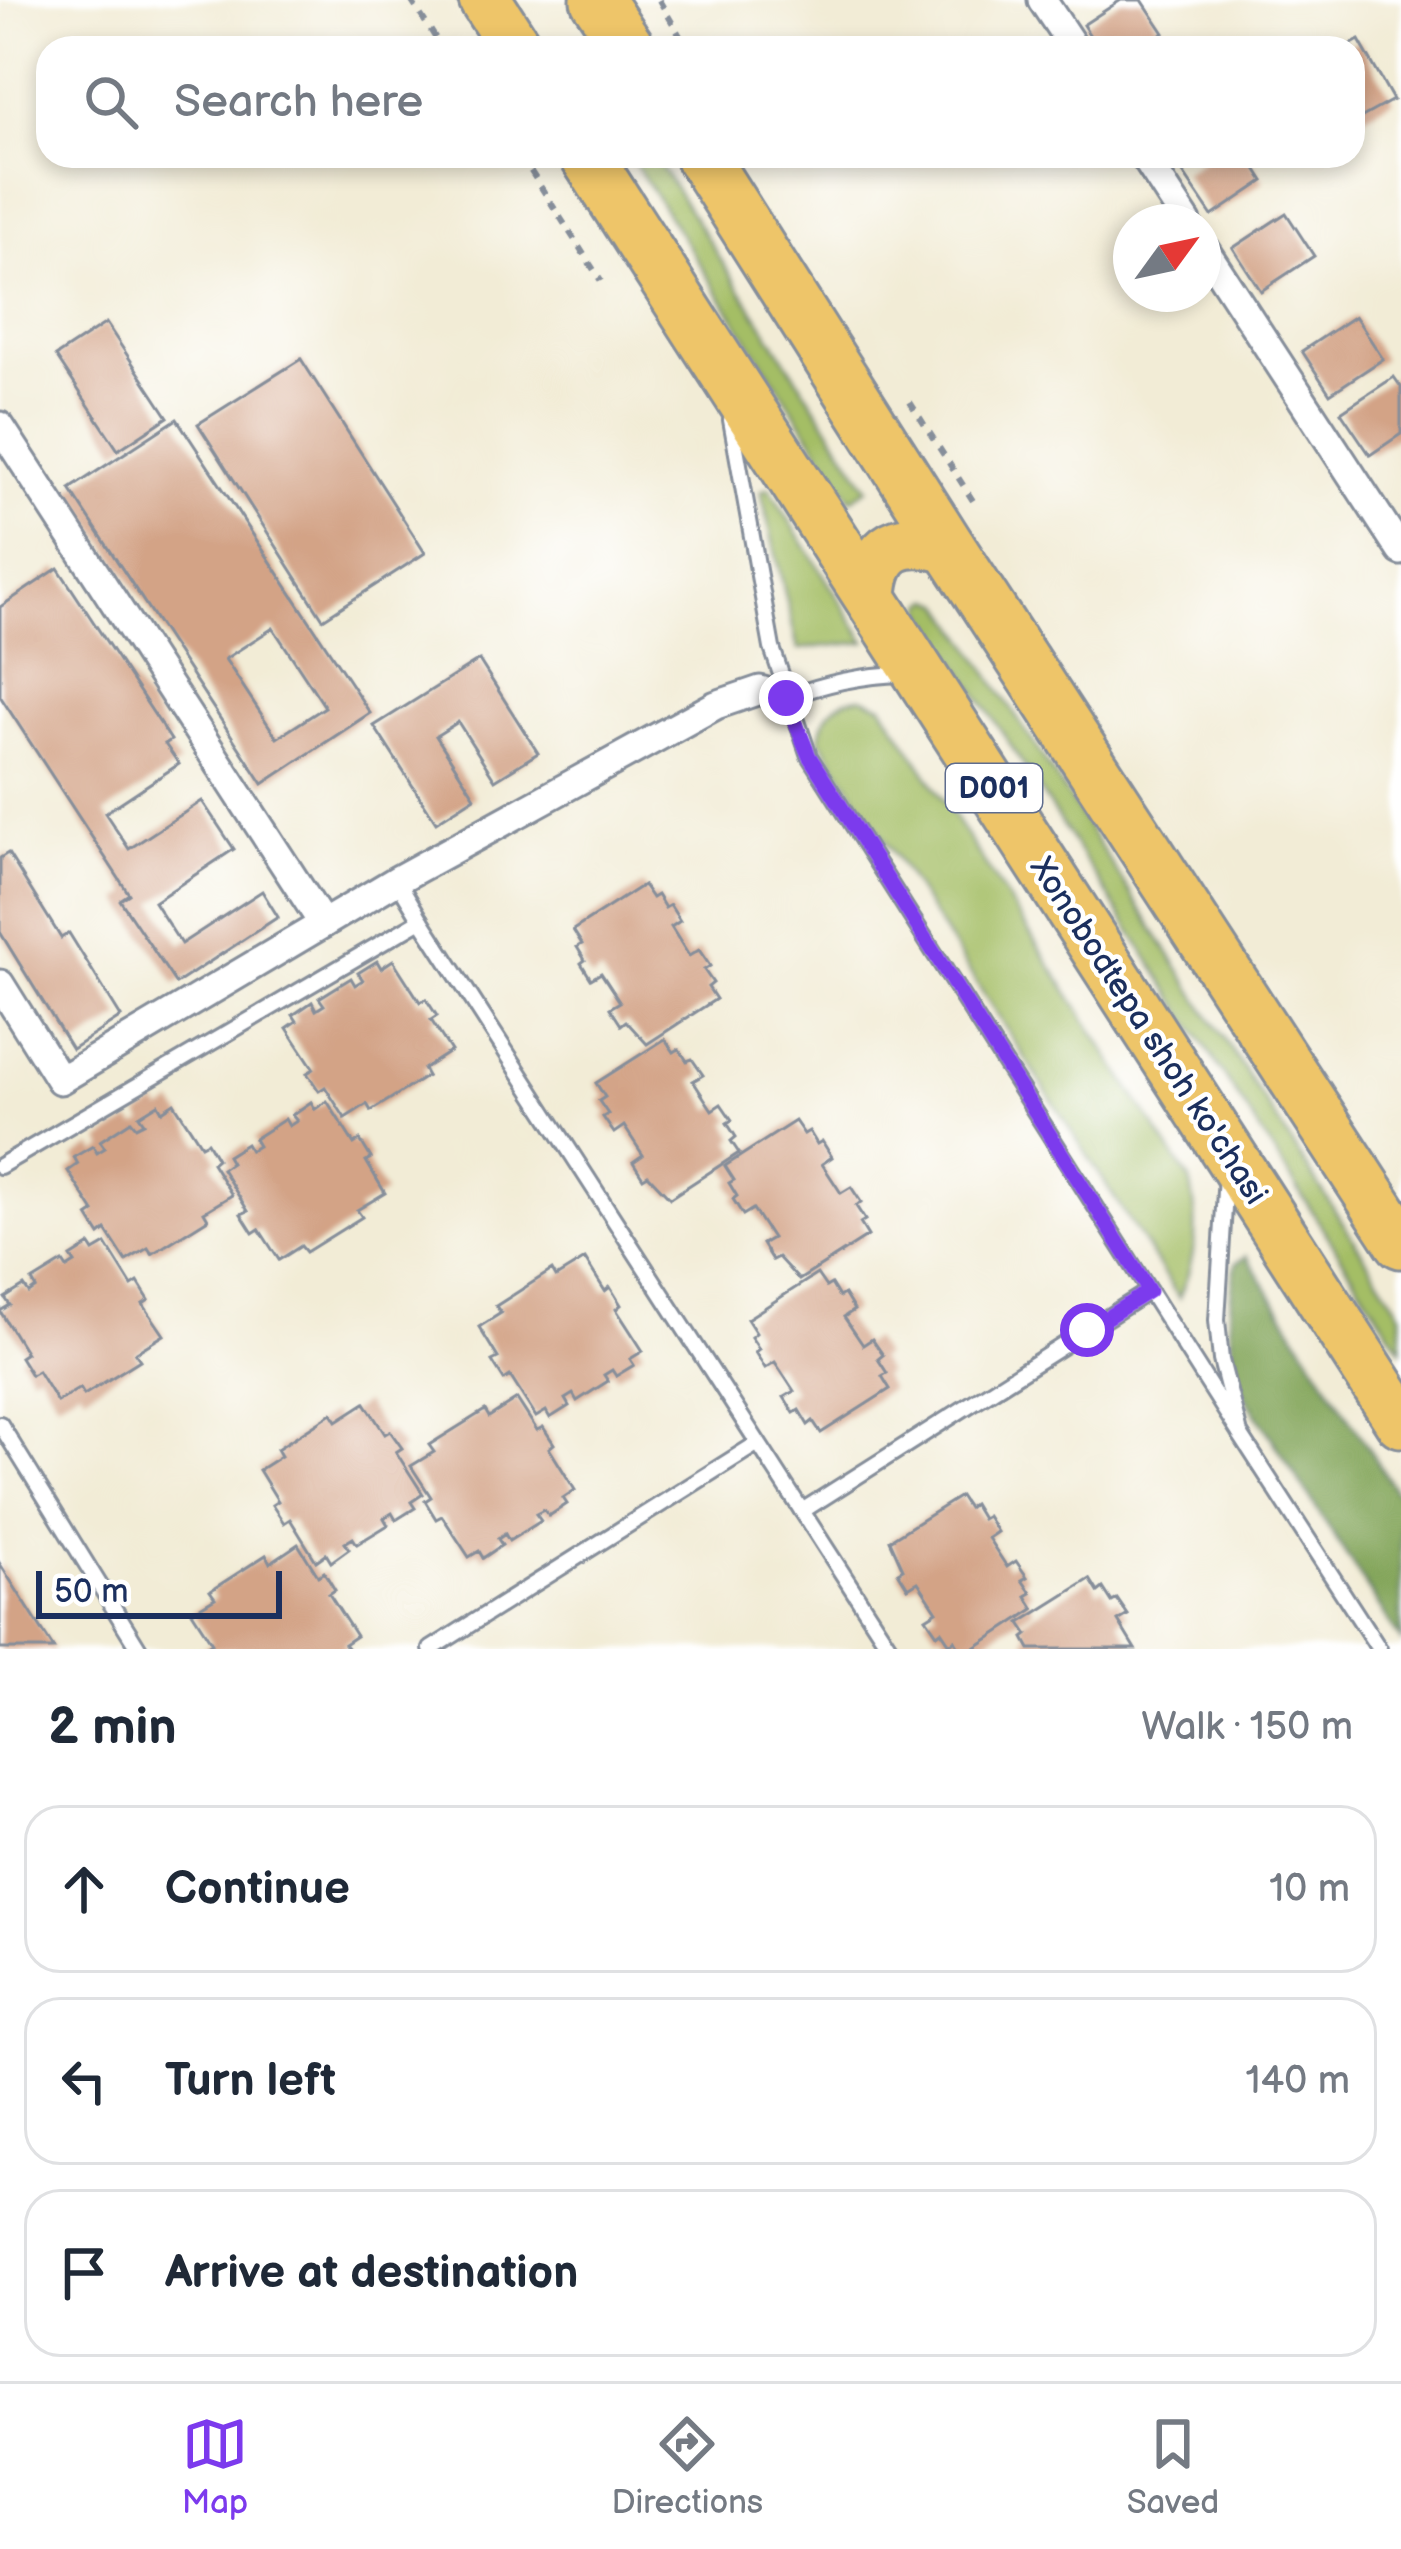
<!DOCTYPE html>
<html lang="en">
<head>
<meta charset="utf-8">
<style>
  :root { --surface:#fff; --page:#f6f6f7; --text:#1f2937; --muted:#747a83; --line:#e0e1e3; --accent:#7c3aed }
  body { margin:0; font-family:"Balsamiq Sans",sans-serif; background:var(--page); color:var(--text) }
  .compass { position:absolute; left:1113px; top:204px; width:108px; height:108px; border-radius:50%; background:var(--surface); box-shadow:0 6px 18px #0003; rotate:57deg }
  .scale { position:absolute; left:36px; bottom:30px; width:246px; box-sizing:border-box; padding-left:12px; border:6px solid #1b2f5e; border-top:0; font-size:33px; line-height:42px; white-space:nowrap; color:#1b2f5e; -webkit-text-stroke:9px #fff; paint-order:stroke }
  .stop { position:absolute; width:36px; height:36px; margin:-27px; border:9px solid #7c3aed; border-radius:50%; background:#fff }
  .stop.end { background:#7c3aed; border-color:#fff; box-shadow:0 3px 12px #0008 }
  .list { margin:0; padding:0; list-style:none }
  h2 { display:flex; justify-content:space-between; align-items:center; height:156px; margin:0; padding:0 48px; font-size:51px }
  h2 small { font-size:39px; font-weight:400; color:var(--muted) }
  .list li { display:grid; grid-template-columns:78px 1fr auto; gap:36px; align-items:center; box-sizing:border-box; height:168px; margin:0 24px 24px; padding:0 24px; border:3px solid var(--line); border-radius:36px }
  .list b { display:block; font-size:45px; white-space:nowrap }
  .list em { font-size:39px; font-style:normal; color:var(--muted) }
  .icon { flex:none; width:66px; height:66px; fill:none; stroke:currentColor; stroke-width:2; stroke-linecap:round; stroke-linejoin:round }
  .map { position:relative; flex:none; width:1401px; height:1649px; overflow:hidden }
  .search { position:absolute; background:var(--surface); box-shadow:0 6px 18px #0003; left:36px; right:36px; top:36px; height:132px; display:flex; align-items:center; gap:30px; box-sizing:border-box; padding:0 42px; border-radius:36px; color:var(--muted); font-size:45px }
  .sheet { height:732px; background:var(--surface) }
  nav { display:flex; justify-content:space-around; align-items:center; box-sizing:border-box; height:168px; border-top:3px solid var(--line); background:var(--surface); font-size:33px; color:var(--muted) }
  nav a { display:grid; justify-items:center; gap:6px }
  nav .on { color:var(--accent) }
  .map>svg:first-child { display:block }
  .green { fill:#a4be65; stroke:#607662; stroke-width:3 }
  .forest { fill:#83a55a; stroke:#4f6a5c; stroke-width:3 }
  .building { fill:#d3a386; fill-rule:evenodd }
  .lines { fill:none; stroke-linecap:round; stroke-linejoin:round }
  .lane-casing { stroke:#868e9a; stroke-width:20 }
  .street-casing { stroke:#868e9a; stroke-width:33 }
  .highway-casing { stroke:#868e9a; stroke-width:57 }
  .path { stroke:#868e9a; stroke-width:6; stroke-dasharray:9 9; stroke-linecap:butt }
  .lane { stroke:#fff; stroke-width:14 }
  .street { stroke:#fff; stroke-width:27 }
  .highway { stroke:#eec569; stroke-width:51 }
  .route { stroke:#7c3aed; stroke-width:15 }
  .labels { text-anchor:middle; stroke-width:9; stroke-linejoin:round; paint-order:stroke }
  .shield { fill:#fff; stroke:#5f6d8e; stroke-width:3 }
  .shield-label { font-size:30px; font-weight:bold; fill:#1b2f5e }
  .street-label { font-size:33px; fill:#1b2f5e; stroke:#fff }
</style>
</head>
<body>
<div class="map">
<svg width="1401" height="1649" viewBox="0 0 1401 1649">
  <rect width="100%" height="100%" fill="#fff"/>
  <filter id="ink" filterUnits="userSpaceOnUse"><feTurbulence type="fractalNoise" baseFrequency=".00833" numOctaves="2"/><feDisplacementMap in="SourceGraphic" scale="24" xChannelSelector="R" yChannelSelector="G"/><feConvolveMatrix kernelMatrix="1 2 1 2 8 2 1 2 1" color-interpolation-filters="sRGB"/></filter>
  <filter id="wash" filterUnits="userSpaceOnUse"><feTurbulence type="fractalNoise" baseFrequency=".004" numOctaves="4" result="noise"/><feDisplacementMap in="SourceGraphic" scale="48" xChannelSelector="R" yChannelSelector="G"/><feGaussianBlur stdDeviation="2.7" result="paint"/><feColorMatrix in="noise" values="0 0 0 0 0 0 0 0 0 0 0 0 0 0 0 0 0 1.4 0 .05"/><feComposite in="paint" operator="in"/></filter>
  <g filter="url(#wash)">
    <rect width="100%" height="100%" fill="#f2ecd6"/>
    <g class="green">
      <polygon points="630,156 654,156 868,488 851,499"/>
      <polygon points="769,488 866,642 798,649 761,491"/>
      <polygon points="932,599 943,603 1401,1313 1401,1349 925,613 926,603"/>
      <path d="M861,697L882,705L1190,1181C1200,1224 1196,1258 1179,1298L820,739C822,715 836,699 861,697Z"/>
    </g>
    <path class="forest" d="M1247,1256L1401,1500V1641L1245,1396C1228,1351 1226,1310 1236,1263Z"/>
    <g id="blocks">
      <g class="building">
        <polygon points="1121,0 1142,0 1164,33 1142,48 1098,48 1083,25"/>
        <polygon points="1359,40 1393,100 1353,122 1353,48 1345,48"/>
        <polygon points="1209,156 1248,156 1264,181 1212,216 1183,173"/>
        <polygon points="1286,213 1314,256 1261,291 1233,248"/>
        <polygon points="1355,316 1383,359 1330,394 1302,351"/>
        <polygon points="106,323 168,417 118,450 56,356"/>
        <polygon points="301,359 425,553 323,619 198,424"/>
        <polygon points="1394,377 1401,387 1401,434 1370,455 1341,412"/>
        <path d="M177,419L370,713L263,784L70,489ZM273,628L325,707L277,738L225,659Z"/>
        <polygon points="58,568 171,740 165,744 179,764 105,813 129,849 202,801 234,849 154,902 181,944 262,891 278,917 176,984 120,900 129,894 0,696 0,607"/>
        <polygon points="479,660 538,753 495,780 458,722 436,736 475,797 436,822 374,726"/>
        <polygon points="8,853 61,938 69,933 121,1017 72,1049 0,932 0,858"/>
        <polygon points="643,885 652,898 657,895 665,908 670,905 680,921 671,927 689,956 699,950 710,966 704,970 713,983 708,987 716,999 647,1044 626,1021 621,1025 610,1008 620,1002 601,973 591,979 581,963 585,960 577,947 582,944 573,930"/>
        <polygon points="393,960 420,1002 426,999 437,1016 431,1020 451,1051 423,1069 427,1076 371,1111 367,1104 345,1118 325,1087 319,1091 307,1073 314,1069 287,1028 297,1021 293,1015 312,1002 316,1010 324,1005 319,998 351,978 355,985 363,980 358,973 377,961 381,968"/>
        <polygon points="665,1039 674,1052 679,1049 687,1061 692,1059 703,1075 693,1081 712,1110 721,1104 732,1120 727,1123 736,1137 731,1141 739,1153 670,1198 648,1175 643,1178 633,1162 643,1155 624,1126 614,1133 603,1117 608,1114 599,1101 605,1097 596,1083"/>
        <polygon points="327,1101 354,1144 360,1140 371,1158 366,1161 385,1193 357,1210 362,1217 306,1252 301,1246 279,1260 259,1229 253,1233 241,1214 248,1211 222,1169 231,1163 227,1156 246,1144 250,1151 258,1146 254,1139 285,1119 289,1126 297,1121 292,1115 311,1102 315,1109"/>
        <polygon points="174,1103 201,1145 207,1142 217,1159 212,1163 232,1195 204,1212 208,1219 152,1254 148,1248 126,1261 106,1230 100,1235 88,1216 94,1212 68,1171 78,1164 74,1157 93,1146 97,1153 105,1148 100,1141 131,1121 136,1127 144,1123 139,1116 158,1104 162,1111"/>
        <polygon points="795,1121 804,1134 809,1131 817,1144 822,1141 832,1157 822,1164 841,1193 851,1187 861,1202 856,1206 865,1220 860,1223 868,1236 799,1280 778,1257 772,1260 762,1244 772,1238 753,1209 743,1215 733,1199 737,1196 729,1183 734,1180 725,1166"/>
        <polygon points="106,1244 132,1286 138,1282 149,1300 143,1304 164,1335 135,1353 140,1360 84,1395 80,1388 57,1402 38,1371 31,1375 20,1357 26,1353 0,1311 10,1305 5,1298 24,1286 29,1293 36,1288 32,1281 63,1262 67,1268 75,1263 71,1257 90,1245 94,1251"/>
        <polygon points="585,1259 605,1291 610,1287 621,1305 616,1309 643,1351 630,1359 634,1365 616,1376 612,1370 604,1375 608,1381 577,1401 573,1394 565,1399 569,1406 550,1418 546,1411 536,1417 510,1376 504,1380 492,1361 498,1358 479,1327 501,1313 496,1306 552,1270 556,1277"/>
        <polygon points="817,1274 826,1287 831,1284 839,1297 844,1294 854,1310 844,1317 863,1345 872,1339 883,1355 878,1359 887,1373 882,1376 890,1389 821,1433 813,1421 808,1425 799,1410 794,1413 784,1397 794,1391 775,1362 765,1368 755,1352 759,1349 751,1337 756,1333 747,1319"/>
        <polygon points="517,1399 537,1430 543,1427 554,1444 549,1448 575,1490 563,1498 567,1504 549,1516 544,1510 536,1514 541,1521 509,1541 505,1534 498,1539 502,1545 483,1558 479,1551 469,1557 442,1516 436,1519 425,1501 431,1497 411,1466 434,1452 429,1445 485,1410 489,1417"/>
        <polygon points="365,1403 385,1434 390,1431 402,1448 396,1452 423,1494 411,1502 415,1508 396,1520 392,1513 384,1518 388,1525 357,1544 353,1538 345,1543 349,1549 331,1562 326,1554 316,1561 290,1519 284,1523 272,1505 278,1501 259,1470 281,1456 277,1449 332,1413 337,1421"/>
        <polygon points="960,1496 968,1508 973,1504 982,1519 987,1516 997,1532 988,1538 1007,1567 1016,1561 1027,1577 1022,1580 1031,1593 1026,1596 1034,1609 973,1649 960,1649 955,1640 950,1644 941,1631 937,1634 926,1618 937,1611 918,1582 908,1588 898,1572 903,1569 890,1540"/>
        <polygon points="298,1544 318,1576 324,1572 335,1590 329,1594 356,1636 344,1644 348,1649 202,1649 212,1643 192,1612 215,1598 210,1591 266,1555 270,1563"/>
        <polygon points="0,1564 54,1649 0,1649"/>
        <polygon points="1090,1579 1098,1592 1103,1588 1112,1602 1117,1599 1128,1615 1118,1621 1135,1649 1030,1649 1024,1638 1028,1635 1020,1623"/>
      </g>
    </g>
  </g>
  <g filter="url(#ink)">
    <use href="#blocks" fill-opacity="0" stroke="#868e9a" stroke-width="3"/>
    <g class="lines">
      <g class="lane-casing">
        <g id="lane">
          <polyline points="731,420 772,648 809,756 1240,1434"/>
          <path d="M786,698C825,683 862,675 903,674"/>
          <polyline points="421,920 891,1649"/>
          <polyline points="0,1166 421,920 397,880"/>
          <polyline points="1226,1175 1217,1320 1221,1360 1240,1434 1379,1649"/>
          <polyline points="0,1424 139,1649"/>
          <polyline points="802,1511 1149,1291"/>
          <polyline points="431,1649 758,1443"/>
        </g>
      </g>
      <g class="street-casing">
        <g id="street">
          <polyline points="1042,0 1074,48"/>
          <polyline points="1144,156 1187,222"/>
          <polyline points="1203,247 1401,551"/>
          <polyline points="0,426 323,924"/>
          <polyline points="0,984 60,1080 397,880 716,705 760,690 786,698"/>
        </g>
      </g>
      <g class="highway-casing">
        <g id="highway">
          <polyline points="485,0 516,48"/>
          <polyline points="597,0 629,48"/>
          <polyline points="586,156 1401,1421"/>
          <polyline points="701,156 949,547 1401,1242"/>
          <path d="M871,596C874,544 902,534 949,547"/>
        </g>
      </g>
      <g class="path">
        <polyline points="411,0 442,48"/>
        <polyline points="659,0 687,48"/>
        <polyline points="521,156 601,281"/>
        <polyline points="910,402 977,507"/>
      </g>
      <use href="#lane" class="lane"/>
      <use href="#street" class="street"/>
      <use href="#highway" class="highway"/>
    </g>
  </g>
  <g class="lines" filter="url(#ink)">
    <polyline class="route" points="786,698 809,756 1149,1291 1087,1330"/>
  </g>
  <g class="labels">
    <rect class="shield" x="946" y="764" width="96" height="48" rx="9"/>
    <g class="shield-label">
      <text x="994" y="798">D001</text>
    </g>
    <g class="street-label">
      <text transform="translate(1150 1030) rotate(57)" y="12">Xonobodtepa shoh ko'chasi</text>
    </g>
  </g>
</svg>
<svg class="compass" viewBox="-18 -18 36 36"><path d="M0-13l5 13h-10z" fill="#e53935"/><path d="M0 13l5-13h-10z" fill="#747a83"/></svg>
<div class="scale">50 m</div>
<div class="stop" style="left:1087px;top:1330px"></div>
<div class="stop end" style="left:786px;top:698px"></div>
<div class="search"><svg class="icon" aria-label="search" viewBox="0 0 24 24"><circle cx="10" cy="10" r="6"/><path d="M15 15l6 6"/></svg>Search here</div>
</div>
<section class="sheet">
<h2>2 min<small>Walk · 150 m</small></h2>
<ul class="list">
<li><svg class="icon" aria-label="ahead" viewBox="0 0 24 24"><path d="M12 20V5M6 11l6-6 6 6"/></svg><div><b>Continue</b></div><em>10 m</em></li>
<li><svg class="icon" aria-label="left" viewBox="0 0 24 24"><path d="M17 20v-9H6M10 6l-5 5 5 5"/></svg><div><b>Turn left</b></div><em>140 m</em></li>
<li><svg class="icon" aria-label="arrive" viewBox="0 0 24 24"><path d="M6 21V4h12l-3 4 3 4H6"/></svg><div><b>Arrive at destination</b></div></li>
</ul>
</section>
<nav>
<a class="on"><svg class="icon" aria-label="map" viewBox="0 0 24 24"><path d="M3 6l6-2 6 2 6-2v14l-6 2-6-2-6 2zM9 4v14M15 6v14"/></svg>Map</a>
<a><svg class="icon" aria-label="directions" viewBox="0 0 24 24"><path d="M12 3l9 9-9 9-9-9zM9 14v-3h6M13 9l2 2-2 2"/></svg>Directions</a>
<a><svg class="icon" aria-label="saved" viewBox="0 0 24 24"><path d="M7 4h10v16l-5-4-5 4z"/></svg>Saved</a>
</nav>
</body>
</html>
